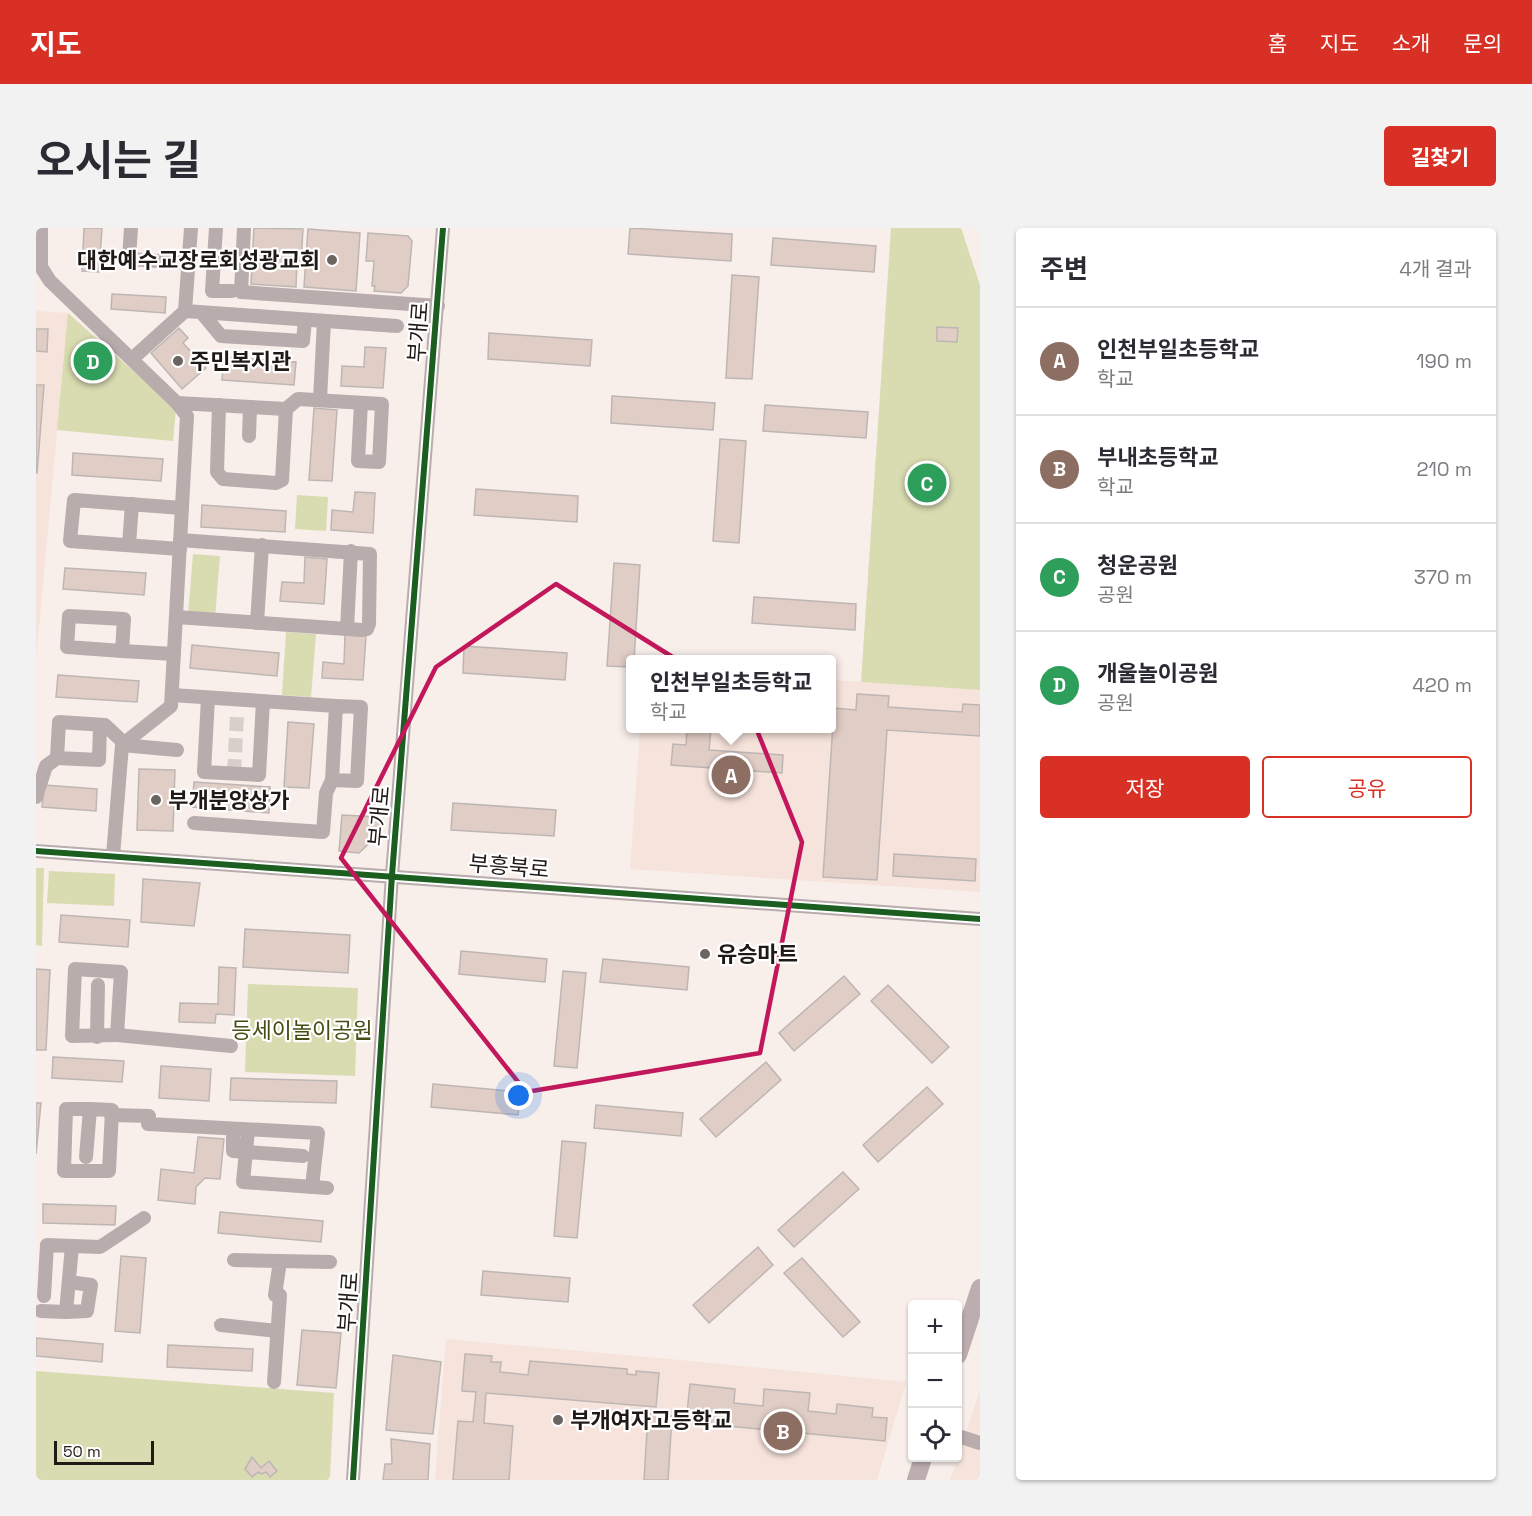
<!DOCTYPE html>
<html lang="ko">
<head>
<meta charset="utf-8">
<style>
  :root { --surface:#fff; --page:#f2f2f3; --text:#2b2b33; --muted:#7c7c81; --line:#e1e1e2; --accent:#d93025 }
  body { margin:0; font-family:"Space Grotesk","Noto Sans KR",sans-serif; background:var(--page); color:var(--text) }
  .controls { position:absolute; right:18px; bottom:18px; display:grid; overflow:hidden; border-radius:6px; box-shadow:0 2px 4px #0004 }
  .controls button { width:54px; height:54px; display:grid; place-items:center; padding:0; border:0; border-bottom:2px solid var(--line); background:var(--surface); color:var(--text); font:30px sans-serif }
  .scale { position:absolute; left:18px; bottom:15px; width:100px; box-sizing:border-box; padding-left:6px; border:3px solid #201a17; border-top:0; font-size:16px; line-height:21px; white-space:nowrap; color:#201a17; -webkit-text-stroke:4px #fff; paint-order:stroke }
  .you { position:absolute; left:483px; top:868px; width:21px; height:21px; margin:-15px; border:4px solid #fff; border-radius:50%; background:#1a73e8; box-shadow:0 0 0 9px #1a73e833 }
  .badge { display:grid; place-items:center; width:39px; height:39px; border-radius:50%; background:var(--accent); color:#fff; font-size:20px; font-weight:700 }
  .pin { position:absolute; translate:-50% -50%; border:3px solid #fff; box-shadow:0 2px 6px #0006 }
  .popup { position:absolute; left:590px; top:427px; width:210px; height:78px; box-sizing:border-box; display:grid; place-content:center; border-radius:6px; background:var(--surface); filter:drop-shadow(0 2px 4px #0005); font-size:20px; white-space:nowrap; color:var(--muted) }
  .popup b { font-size:22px; color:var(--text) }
  .popup::after { content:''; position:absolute; left:50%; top:100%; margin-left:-12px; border:12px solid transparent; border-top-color:var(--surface) }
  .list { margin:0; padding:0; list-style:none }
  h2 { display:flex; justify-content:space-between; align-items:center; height:78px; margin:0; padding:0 24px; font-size:26px }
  h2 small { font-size:20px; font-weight:400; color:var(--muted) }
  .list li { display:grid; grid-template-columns:39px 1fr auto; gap:18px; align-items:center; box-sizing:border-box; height:108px; padding:0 24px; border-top:2px solid var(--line) }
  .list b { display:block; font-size:22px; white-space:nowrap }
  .list p { margin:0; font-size:20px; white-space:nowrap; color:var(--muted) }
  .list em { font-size:20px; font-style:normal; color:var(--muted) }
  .actions { display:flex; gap:12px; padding:18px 24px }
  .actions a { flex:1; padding:14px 0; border:2px solid var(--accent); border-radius:6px; text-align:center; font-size:21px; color:var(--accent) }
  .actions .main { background:var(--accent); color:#fff }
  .icon { flex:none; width:33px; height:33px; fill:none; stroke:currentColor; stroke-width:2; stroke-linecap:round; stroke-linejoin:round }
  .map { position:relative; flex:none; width:944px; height:1252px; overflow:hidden; border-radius:6px }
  header { display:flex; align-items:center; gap:36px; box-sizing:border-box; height:84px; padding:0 30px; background:var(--accent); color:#fff }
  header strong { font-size:28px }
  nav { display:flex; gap:33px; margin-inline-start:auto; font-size:21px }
  .intro { display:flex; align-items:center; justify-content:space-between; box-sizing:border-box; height:144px; padding:0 36px }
  h1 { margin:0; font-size:42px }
  .button { padding:15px 27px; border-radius:6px; background:var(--accent); color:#fff; font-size:21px; font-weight:700 }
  main { display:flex; gap:36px; padding:0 36px }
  aside { flex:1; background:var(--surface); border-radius:6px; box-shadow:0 2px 4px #0004 }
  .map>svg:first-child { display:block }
  .built { fill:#f6e3db }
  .green { fill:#d9dbb1 }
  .building { fill:#e0cdc5; stroke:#beb6b4; stroke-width:1.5 }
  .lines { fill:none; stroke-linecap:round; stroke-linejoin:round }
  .minor-tunnel { stroke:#d8ceca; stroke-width:14; stroke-dasharray:14 7; stroke-linecap:butt }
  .minor { stroke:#b9acad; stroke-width:14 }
  .major { stroke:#bcadae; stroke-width:18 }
  .cycleway-casing { stroke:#fff; stroke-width:10 }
  .cycleway { stroke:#1b5e20; stroke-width:6 }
  .marked { fill:none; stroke:#c2185b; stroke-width:4.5; stroke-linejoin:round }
  .poi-dot { fill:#6c6461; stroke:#fff; stroke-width:2 }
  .labels { text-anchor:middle; stroke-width:4.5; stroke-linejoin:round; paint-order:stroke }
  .poi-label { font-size:22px; font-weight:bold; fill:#201a17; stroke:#fff; text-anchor:start }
  .street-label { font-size:22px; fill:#201a17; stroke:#fff }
  .park-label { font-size:22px; fill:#454c14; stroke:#fff }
</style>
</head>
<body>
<header>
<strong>지도</strong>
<nav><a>홈</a><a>지도</a><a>소개</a><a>문의</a></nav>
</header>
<div class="intro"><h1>오시는 길</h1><a class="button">길찾기</a></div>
<main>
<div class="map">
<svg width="944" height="1252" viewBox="0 0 944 1252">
  <rect width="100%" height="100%" fill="#f8eeea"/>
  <g class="built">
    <polygon points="0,83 32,85 0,432"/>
    <polygon points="796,452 944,462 944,664 594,641 604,501 795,500"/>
    <polygon points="410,1111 644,1132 870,1154 841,1252 399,1252"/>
    <polygon points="944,1162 944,1252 914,1252"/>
  </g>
  <g class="green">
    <polygon points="855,0 925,0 944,57 944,462 825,454"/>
    <polygon points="32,85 140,181 137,213 21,202"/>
    <polygon points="261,267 292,269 290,303 259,301"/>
    <polygon points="157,326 184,328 179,390 152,387"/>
    <polygon points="250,404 280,406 275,469 246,467"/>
    <polygon points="0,640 8,640 6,718 0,717"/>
    <polygon points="13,643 79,646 78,678 11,675"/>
    <polygon points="212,756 322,760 319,848 209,844"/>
    <polygon points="0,1143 298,1165 294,1249 291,1252 0,1252"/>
  </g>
  <g class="building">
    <polygon points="48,0 66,0 63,44 46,43"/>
    <polygon points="218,0 267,1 265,33 261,33 260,59 215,56"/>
    <polygon points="594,0 696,6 695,33 592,26"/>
    <polygon points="272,1 324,5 320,63 268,59"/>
    <polygon points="332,5 372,8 376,13 372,58 365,65 338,63 339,58 336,58 338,33 330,33"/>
    <polygon points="737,10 840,18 838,44 735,37"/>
    <polygon points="696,47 723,49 716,151 690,150"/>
    <polygon points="76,66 130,69 129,85 75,81"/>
    <polygon points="901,99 922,100 921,114 901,113"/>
    <polygon points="143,100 152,110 147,115 170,140 146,161 115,125"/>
    <polygon points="0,101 12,101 11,124 0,123"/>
    <polygon points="453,105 556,112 554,138 452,131"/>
    <polygon points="329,119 350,120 347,160 305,158 306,138 328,139"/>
    <polygon points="188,129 260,134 258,157 186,152"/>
    <polygon points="0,157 8,157 1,245 0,245"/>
    <polygon points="576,168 679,175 677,202 575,195"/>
    <polygon points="729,177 832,184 830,210 727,203"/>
    <polygon points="278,180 301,182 296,253 273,252"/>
    <polygon points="684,211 710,213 703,315 677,313"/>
    <polygon points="37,225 127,231 125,253 36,247"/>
    <polygon points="440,261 542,268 541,294 438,287"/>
    <polygon points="319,264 339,265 337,305 295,302 296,282 317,284"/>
    <polygon points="166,277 250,283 249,304 165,299"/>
    <polygon points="269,329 291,331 288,376 244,373 246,354 268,355"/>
    <polygon points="578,335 604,337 598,432 594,432 594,439 571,438"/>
    <polygon points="29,340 110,345 108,367 27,361"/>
    <polygon points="718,369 820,376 819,402 716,395"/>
    <polygon points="309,407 330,408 327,452 286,450 287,434 308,436"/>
    <polygon points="156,417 243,425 241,448 154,440"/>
    <polygon points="428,418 531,425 529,452 427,445"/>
    <polygon points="22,447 103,453 101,474 20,469"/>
    <polygon points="821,466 853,468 852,479 926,484 927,476 944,477 944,508 851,502 841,652 787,649 798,480 820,482"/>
    <polygon points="252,494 278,496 273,560 248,559"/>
    <polygon points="651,500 675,500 673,522 747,527 746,545 635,537 637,516 650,517"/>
    <polygon points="103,541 139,542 137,603 101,602"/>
    <polygon points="158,554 234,559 233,585 156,579"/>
    <polygon points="8,557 61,561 60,583 6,579"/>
    <polygon points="417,575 520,582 518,608 415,602"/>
    <polygon points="306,587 344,589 342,607 323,625 303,623"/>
    <polygon points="858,626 940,631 939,653 857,648"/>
    <polygon points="107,651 164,655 158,698 105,694"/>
    <polygon points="25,687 94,692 92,719 23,714"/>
    <polygon points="209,701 314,707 312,745 207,739"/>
    <polygon points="425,723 511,731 509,754 423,746"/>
    <polygon points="567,731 653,739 651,762 564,754"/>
    <polygon points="183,739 200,740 198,787 180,786 179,795 143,794 144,775 182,776"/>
    <polygon points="0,741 14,742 10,822 0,822"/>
    <polygon points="527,743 550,745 541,840 518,838"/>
    <polygon points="808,748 824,766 758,823 743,805"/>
    <polygon points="852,757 913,819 896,835 835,773"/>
    <polygon points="17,829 88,833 86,854 16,850"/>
    <polygon points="730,834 745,852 680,909 664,891"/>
    <polygon points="125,838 175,841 173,873 123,870"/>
    <polygon points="195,850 301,853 300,875 194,872"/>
    <polygon points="397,856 484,864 482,887 395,879"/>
    <polygon points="891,859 907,876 842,934 827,917"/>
    <polygon points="0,875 5,875 0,926"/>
    <polygon points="560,877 647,885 645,908 558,900"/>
    <polygon points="162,909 188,911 184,951 169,950 160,959 159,976 122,972 125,941 158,945"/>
    <polygon points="526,913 550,915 541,1010 518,1008"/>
    <polygon points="807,944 823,961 758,1019 742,1002"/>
    <polygon points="7,976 80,978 79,997 7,995"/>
    <polygon points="184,984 287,993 285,1014 182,1005"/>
    <polygon points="722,1019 737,1037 673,1095 657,1077"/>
    <polygon points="85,1028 110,1030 104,1105 79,1103"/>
    <polygon points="766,1030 824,1094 807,1109 748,1045"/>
    <polygon points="447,1043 534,1050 532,1074 445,1067"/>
    <polygon points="266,1102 305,1105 300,1160 261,1157"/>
    <polygon points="0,1110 67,1116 66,1134 0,1128"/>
    <polygon points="132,1117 217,1121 216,1143 131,1139"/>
    <polygon points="429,1126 456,1128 455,1134 465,1134 464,1144 492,1147 494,1133 591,1141 591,1146 600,1147 600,1143 623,1145 620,1179 450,1165 448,1195 477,1198 473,1252 417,1252 422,1193 437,1194 440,1164 426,1163"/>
    <polygon points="357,1127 405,1134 397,1206 350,1202"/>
    <polygon points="654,1156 699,1161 698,1175 727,1178 728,1161 774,1165 772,1183 800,1186 801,1176 837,1180 836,1189 851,1190 849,1213 765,1205 763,1218 732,1215 734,1202 650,1194"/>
    <polygon points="612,1186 636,1188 632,1252 608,1252"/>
    <polygon points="355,1211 394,1216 392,1252 347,1252 349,1236 356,1236"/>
    <polygon points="216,1229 225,1240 233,1233 241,1243 234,1249 230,1244 225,1246 222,1244 216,1249 209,1241"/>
  </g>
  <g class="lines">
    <polyline class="minor-tunnel" points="198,545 201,487"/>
    <g class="minor">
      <polyline points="5,0 5,39 14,53 141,175"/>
      <polyline points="95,0 93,31 152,35"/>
      <polyline points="180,0 176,63 196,63"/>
      <polyline points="208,0 205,64 402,78"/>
      <polyline points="149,83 361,98"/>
      <polyline points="166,85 185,108 267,113 269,92"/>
      <polyline points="96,131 149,83 155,0"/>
      <polyline points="284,172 288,93"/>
      <polyline points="183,177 181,244 187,251 240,255 246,252 250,181"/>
      <polyline points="213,208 214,179"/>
      <polyline points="93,317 96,276"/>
      <polyline points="144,321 34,313 38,272 146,280"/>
      <polygon points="33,388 88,391 86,423 31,419"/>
      <polyline points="140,389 326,402 331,401 333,396 334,326 144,312"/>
      <polyline points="221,395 226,317"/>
      <polyline points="311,401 315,323"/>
      <polyline points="86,423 138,426"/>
      <polyline points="136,467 300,478"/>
      <polyline points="172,470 168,544 223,547 227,473"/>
      <polyline points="64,497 63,532 21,530 23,494 69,497 88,515"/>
      <polyline points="86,517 141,522"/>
      <polyline points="0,569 10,538 21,530"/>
      <polyline points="158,595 287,604 290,565 296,552 321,553 325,479 300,478 296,552"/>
      <polyline points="0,623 944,691"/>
      <polyline points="77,628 86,517 135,478 151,188 141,175 250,181 262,171 346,176 343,234 322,233 325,175"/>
      <polygon points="39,741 85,744 81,807 36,808"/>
      <polyline points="81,807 195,818"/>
      <polyline points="61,809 62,757"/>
      <polyline points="75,887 113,888"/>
      <polyline points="112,896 282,905 276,959"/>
      <polyline points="212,902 207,954 291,960"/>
      <polyline points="197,909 197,923 267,928"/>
      <polyline points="50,929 54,881 76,882 73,943 28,943 30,881 54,881"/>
      <polyline points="198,1032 244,1033 239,1067"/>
      <polyline points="244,1033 294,1034"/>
      <polyline points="33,1054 55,1057 51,1083 30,1084 36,1018"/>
      <polyline points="8,1068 11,1017 64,1019 108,990"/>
      <polyline points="5,1083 30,1084"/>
      <polyline points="185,1097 241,1103"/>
      <polyline points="238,1154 244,1067"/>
      <polyline points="922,1208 944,1215"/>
      <polyline points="317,1252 356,647 407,0"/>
    </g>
    <g class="major">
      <polyline points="922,1127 944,1060"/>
      <polyline points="880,1252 887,1230"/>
    </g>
    <g class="cycleway-casing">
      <g id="cycleway">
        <polyline points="0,623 944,691"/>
        <polyline points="317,1252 356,647 407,0"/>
      </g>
    </g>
    <use href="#cycleway" class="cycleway"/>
  </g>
  <path class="marked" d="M520,356L710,475L766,614L724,825L490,864L305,630L400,439Z"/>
  <g class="poi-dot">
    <circle cx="296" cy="32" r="6"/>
    <circle cx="142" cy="133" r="6"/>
    <circle cx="120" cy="572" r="6"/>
    <circle cx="669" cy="726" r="6"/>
    <circle cx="522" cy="1192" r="6"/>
  </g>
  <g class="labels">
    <g class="poi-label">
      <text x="284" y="40" text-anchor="end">대한예수교장로회성광교회</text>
      <text x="154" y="141">주민복지관</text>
      <text x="132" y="580">부개분양상가</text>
      <text x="681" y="734">유승마트</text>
      <text x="534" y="1200">부개여자고등학교</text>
    </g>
    <g class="street-label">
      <text transform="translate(382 104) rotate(-86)" y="8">부개로</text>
      <text transform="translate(343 588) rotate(-85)" y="8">부개로</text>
      <text transform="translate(473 638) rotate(5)" y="8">부흥북로</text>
      <text transform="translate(312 1074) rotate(-86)" y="8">부개로</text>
    </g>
    <g class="park-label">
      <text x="266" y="810">등세이놀이공원</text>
    </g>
  </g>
</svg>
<div class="controls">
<button>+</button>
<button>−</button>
<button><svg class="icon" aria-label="locate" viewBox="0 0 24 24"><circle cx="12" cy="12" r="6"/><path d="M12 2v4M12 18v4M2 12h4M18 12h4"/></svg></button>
</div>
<div class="scale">50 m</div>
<div class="you"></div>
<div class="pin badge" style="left:695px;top:547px;background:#8d6e63">A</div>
<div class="popup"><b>인천부일초등학교</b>학교</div>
<div class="pin badge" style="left:747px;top:1203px;background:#8d6e63">B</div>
<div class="pin badge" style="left:891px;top:255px;background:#2e9e5b">C</div>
<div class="pin badge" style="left:57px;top:133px;background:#2e9e5b">D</div>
</div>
<aside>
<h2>주변<small>4개 결과</small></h2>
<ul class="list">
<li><span class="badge" style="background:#8d6e63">A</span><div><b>인천부일초등학교</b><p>학교</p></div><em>190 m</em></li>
<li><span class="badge" style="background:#8d6e63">B</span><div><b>부내초등학교</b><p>학교</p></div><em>210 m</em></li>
<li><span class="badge" style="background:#2e9e5b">C</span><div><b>청운공원</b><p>공원</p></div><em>370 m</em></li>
<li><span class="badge" style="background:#2e9e5b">D</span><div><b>개울놀이공원</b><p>공원</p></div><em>420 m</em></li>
</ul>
<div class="actions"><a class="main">저장</a><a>공유</a></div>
</aside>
</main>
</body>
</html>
